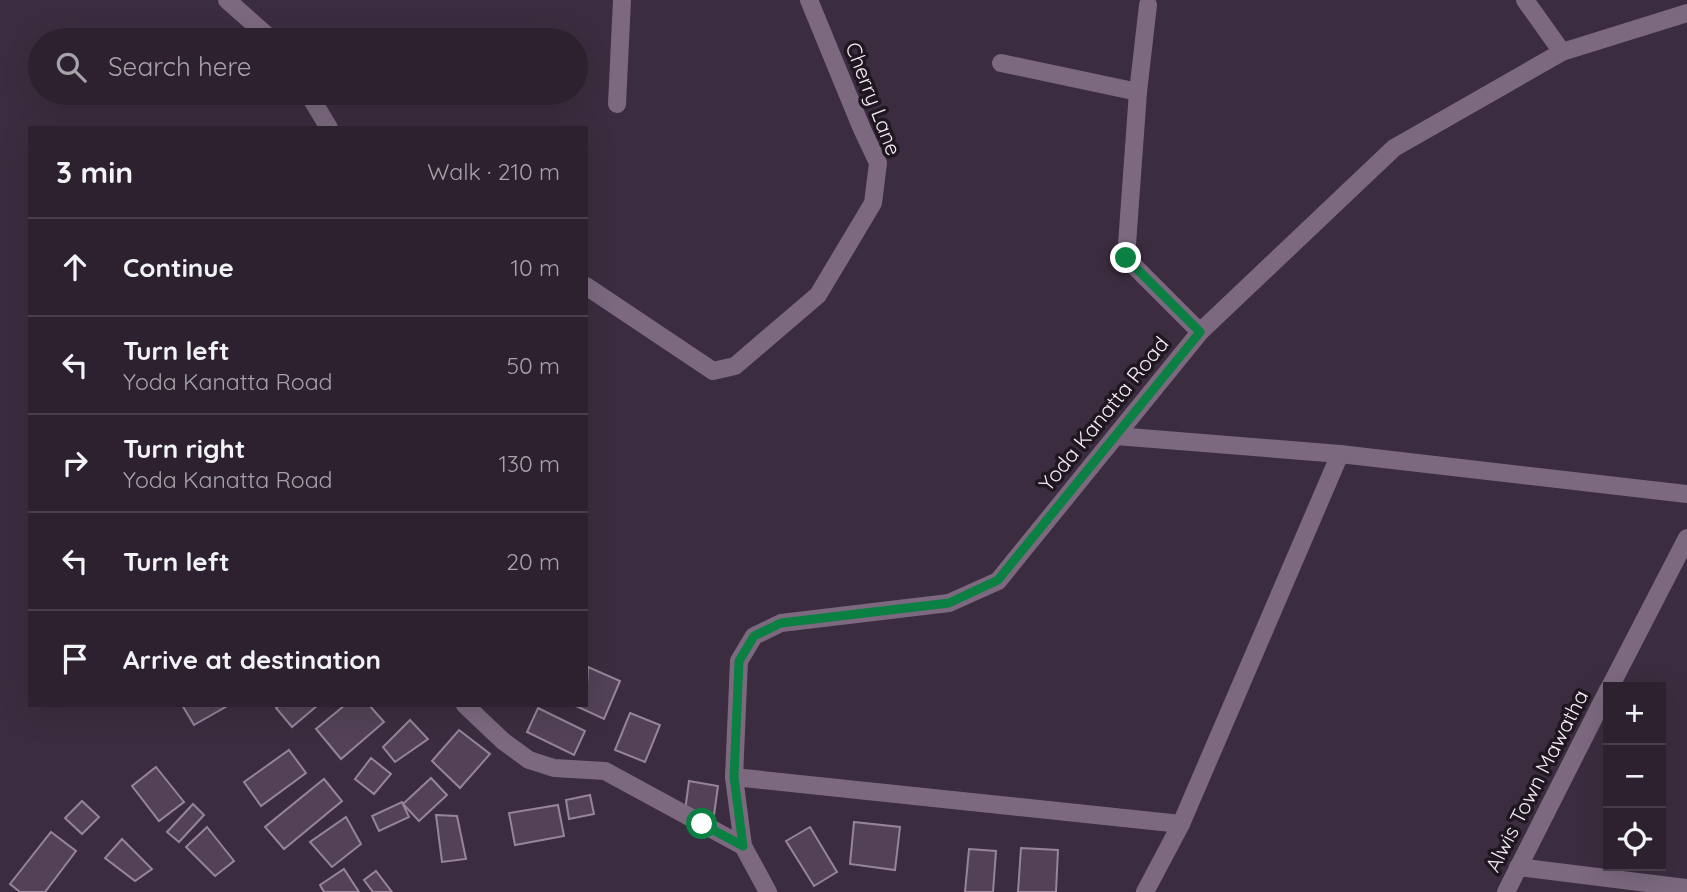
<!DOCTYPE html>
<html lang="en">
<head>
<meta charset="utf-8">
<style>
  :root { --surface:#2d212f; --page:#392e3b; --text:#f1f3f6; --muted:#a7a3aa; --line:#483e4b }
  body { margin:0; font-family:Quicksand,sans-serif; background:var(--page); color:var(--text) }
  .controls { position:absolute; right:21px; bottom:21px; display:grid; overflow:hidden; border-radius:0px; box-shadow:0 7px 28px #0002 }
  .controls button { width:63px; height:63px; display:grid; place-items:center; padding:0; border:0; border-bottom:2px solid var(--line); background:var(--surface); color:var(--text); font:35px sans-serif }
  .stop { position:absolute; width:21px; height:21px; margin:-16px; border:5px solid #0b8043; border-radius:50%; background:#fff }
  .stop.end { background:#0b8043; border-color:#fff; box-shadow:0 2px 7px #0008 }
  .list { margin:0; padding:0; list-style:none }
  h2 { display:flex; justify-content:space-between; align-items:center; height:91px; margin:0; padding:0 28px; font-size:30px }
  h2 small { font-size:23px; font-weight:400; color:var(--muted) }
  .list li { display:grid; grid-template-columns:46px 1fr auto; gap:21px; align-items:center; box-sizing:border-box; height:98px; padding:0 28px; border-top:2px solid var(--line) }
  .list b { display:block; font-size:26px; white-space:nowrap }
  .list p { margin:0; font-size:23px; white-space:nowrap; color:var(--muted) }
  .list em { font-size:23px; font-style:normal; color:var(--muted) }
  .icon { flex:none; width:38px; height:38px; fill:none; stroke:currentColor; stroke-width:2; stroke-linecap:round; stroke-linejoin:round }
  .map { position:relative; flex:none; width:1687px; height:892px; overflow:hidden }
  .search { position:absolute; background:var(--surface); box-shadow:0 7px 28px #0002; left:28px; top:28px; width:560px; height:77px; display:flex; align-items:center; gap:18px; box-sizing:border-box; padding:0 24px; border-radius:38px; color:var(--muted); font-size:26px }
  .panel { position:absolute; background:var(--surface); box-shadow:0 7px 28px #0002; left:28px; top:126px; width:560px; height:581px; border-radius:0px }
  .map>svg:first-child { display:block }
  .building { fill:#534256; stroke:#97849a; stroke-width:2 }
  .lines { fill:none; stroke-linecap:round; stroke-linejoin:round }
  .minor { stroke:#7c697f; stroke-width:18 }
  .tertiary { stroke:#7c697f; stroke-width:18 }
  .route { stroke:#0b8043; stroke-width:9 }
  .labels { text-anchor:middle; stroke-width:7; stroke-linejoin:round; paint-order:stroke }
  .street-label { font-size:21px; fill:#f5ebf7; stroke:#1f1720 }
</style>
</head>
<body>
<div class="map">
<svg width="1687" height="892" viewBox="0 0 1687 892">
  <rect width="100%" height="100%" fill="#3c2c3f"/>
  <g class="building">
    <polygon points="588,667 620,681 604,719 574,705 586,705"/>
    <polygon points="182,705 229,705 194,725"/>
    <polygon points="280,705 318,705 292,727 276,708"/>
    <polygon points="345,705 369,705 384,722 341,759 316,729"/>
    <polygon points="538,708 585,731 574,755 527,732"/>
    <polygon points="630,713 660,725 645,762 615,750"/>
    <polygon points="410,720 428,739 395,762 383,747"/>
    <polygon points="459,730 490,754 460,788 432,761"/>
    <polygon points="289,750 306,773 261,806 244,782"/>
    <polygon points="371,758 391,774 374,794 355,779"/>
    <polygon points="156,767 184,802 159,821 132,786"/>
    <polygon points="431,778 447,795 419,821 403,804"/>
    <polygon points="324,779 342,801 284,849 265,827"/>
    <polygon points="689,781 718,786 714,815 685,811"/>
    <polygon points="590,795 594,814 569,819 566,800"/>
    <polygon points="82,801 99,817 82,834 65,818"/>
    <polygon points="402,802 409,817 379,831 372,816"/>
    <polygon points="193,804 204,815 179,842 167,832"/>
    <polygon points="558,805 564,836 515,845 509,813"/>
    <polygon points="436,815 457,816 466,859 442,862"/>
    <polygon points="346,817 361,844 332,867 310,842"/>
    <polygon points="854,822 900,827 895,870 850,864"/>
    <polygon points="207,827 234,861 215,876 186,847"/>
    <polygon points="810,827 837,872 814,886 786,841"/>
    <polygon points="51,832 76,851 45,892 20,892 10,884"/>
    <polygon points="122,839 152,869 135,881 105,858"/>
    <polygon points="1021,848 1058,850 1056,892 1018,892"/>
    <polygon points="969,849 996,851 993,892 965,892"/>
    <polygon points="344,869 359,892 324,892 320,885"/>
    <polygon points="376,871 392,892 373,892 364,880"/>
  </g>
  <g class="lines">
    <g class="minor">
      <polyline points="227,0 272,40"/>
      <polyline points="1525,0 1562,52"/>
      <polyline points="1148,5 1138,92 1126,258 1200,332"/>
      <polyline points="1001,63 1138,92"/>
      <polyline points="308,93 329,128"/>
      <polyline points="617,104 622,0"/>
      <polyline points="586,286 713,371 735,366 818,295 873,203 878,163 862,129 809,0"/>
      <polyline points="1116,436 1340,454 1687,494"/>
      <polyline points="465,705 503,741 529,760 554,768 605,771 743,846"/>
      <polyline points="734,777 1181,824"/>
      <polyline points="1518,867 1687,888"/>
      <polyline points="768,892 743,846 734,777 739,661 754,636 781,623 949,603 998,581 1200,332 1394,148 1562,52 1687,13"/>
      <polyline points="1145,892 1181,824 1340,454"/>
    </g>
    <g class="tertiary">
      <polyline points="1610,687 1687,538"/>
      <polyline points="1506,892 1608,690"/>
    </g>
  </g>
  <g class="lines">
    <polyline class="route" points="702,824 743,846 734,777 739,661 754,636 781,623 949,603 998,580 1200,332 1126,258"/>
  </g>
  <g class="labels">
    <g class="street-label">
      <text transform="translate(873 99) rotate(69)" y="7">Cherry Lane</text>
      <text transform="translate(1104 414) rotate(-51)" y="7">Yoda Kanatta Road</text>
      <text transform="translate(1537 781) rotate(-63)" y="7">Alwis Town Mawatha</text>
    </g>
  </g>
</svg>
<div class="controls">
<button>+</button>
<button>−</button>
<button><svg class="icon" aria-label="locate" viewBox="0 0 24 24"><circle cx="12" cy="12" r="6"/><path d="M12 2v4M12 18v4M2 12h4M18 12h4"/></svg></button>
</div>
<div class="stop" style="left:702px;top:824px"></div>
<div class="stop end" style="left:1126px;top:258px"></div>
<div class="search"><svg class="icon" aria-label="search" viewBox="0 0 24 24"><circle cx="10" cy="10" r="6"/><path d="M15 15l6 6"/></svg>Search here</div>
<section class="panel">
<h2>3 min<small>Walk · 210 m</small></h2>
<ul class="list">
<li><svg class="icon" aria-label="ahead" viewBox="0 0 24 24"><path d="M12 20V5M6 11l6-6 6 6"/></svg><div><b>Continue</b></div><em>10 m</em></li>
<li><svg class="icon" aria-label="left" viewBox="0 0 24 24"><path d="M17 20v-9H6M10 6l-5 5 5 5"/></svg><div><b>Turn left</b><p>Yoda Kanatta Road</p></div><em>50 m</em></li>
<li><svg class="icon" aria-label="right" viewBox="0 0 24 24"><path d="M7 20v-9h11M14 6l5 5-5 5"/></svg><div><b>Turn right</b><p>Yoda Kanatta Road</p></div><em>130 m</em></li>
<li><svg class="icon" aria-label="left" viewBox="0 0 24 24"><path d="M17 20v-9H6M10 6l-5 5 5 5"/></svg><div><b>Turn left</b></div><em>20 m</em></li>
<li><svg class="icon" aria-label="arrive" viewBox="0 0 24 24"><path d="M6 21V4h12l-3 4 3 4H6"/></svg><div><b>Arrive at destination</b></div></li>
</ul>
</section>
</div>
</body>
</html>
